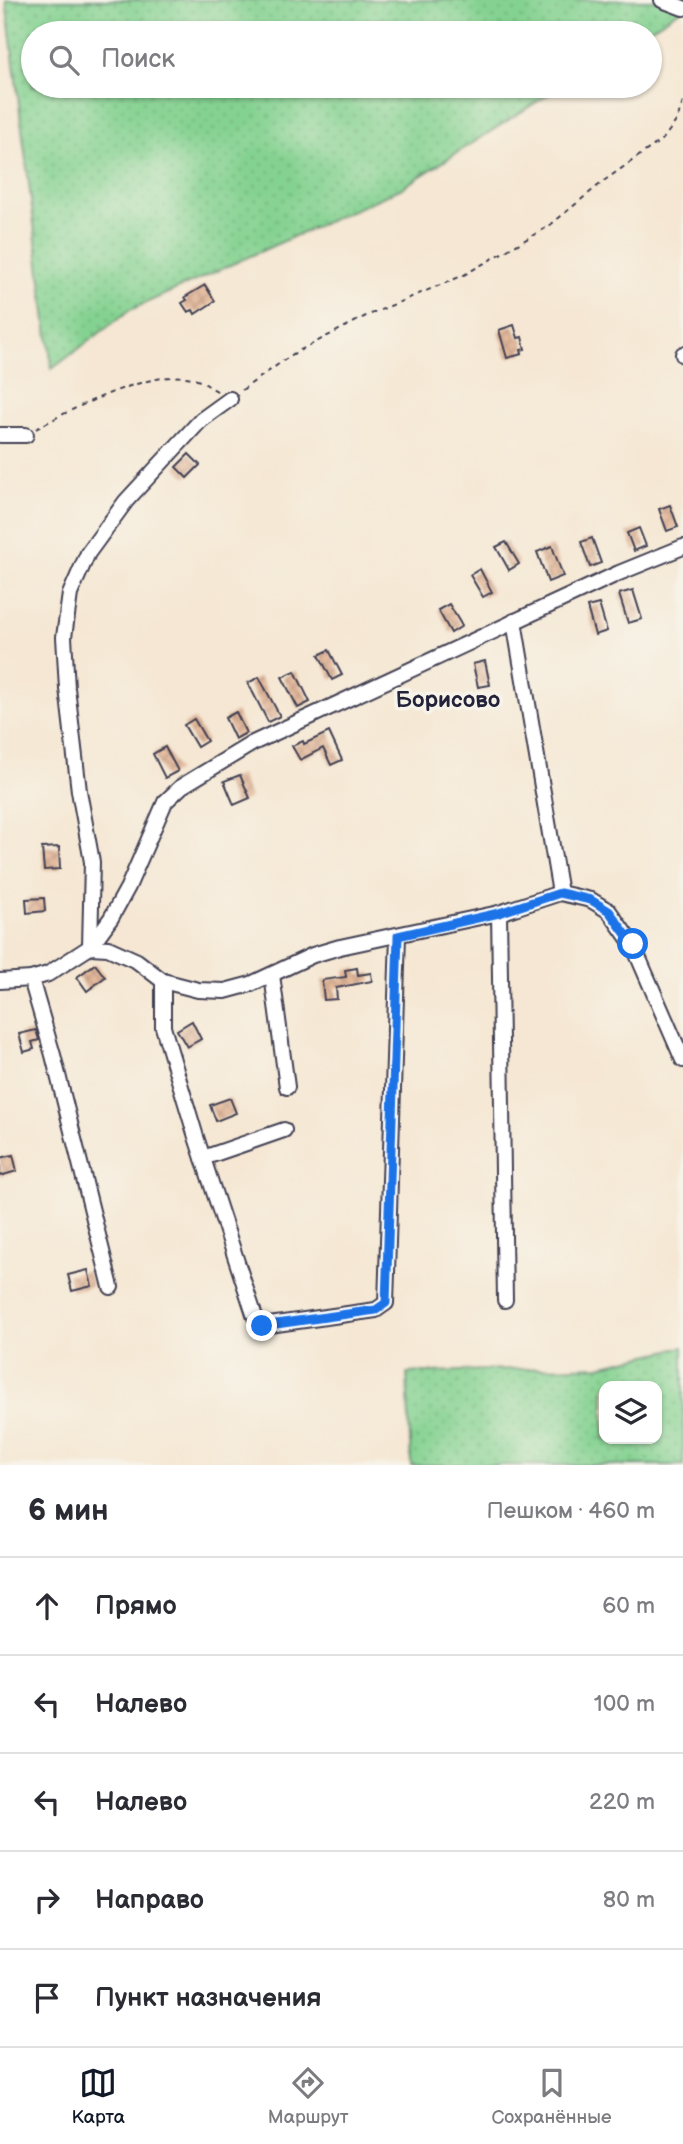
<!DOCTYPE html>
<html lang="ru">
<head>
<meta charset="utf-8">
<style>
  :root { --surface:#fff; --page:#f2f2f3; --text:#2b2b33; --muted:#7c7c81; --line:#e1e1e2; --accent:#111827 }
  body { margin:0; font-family:"Balsamiq Sans",sans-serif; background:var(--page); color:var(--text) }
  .controls { position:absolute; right:21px; bottom:21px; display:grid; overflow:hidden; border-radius:14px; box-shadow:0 2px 5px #0004 }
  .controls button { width:63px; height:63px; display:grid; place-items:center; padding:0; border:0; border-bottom:2px solid var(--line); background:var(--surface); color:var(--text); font:35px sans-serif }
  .stop { position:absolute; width:21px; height:21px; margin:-16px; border:5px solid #1a73e8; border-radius:50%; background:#fff }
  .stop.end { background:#1a73e8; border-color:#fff; box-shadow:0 2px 7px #0008 }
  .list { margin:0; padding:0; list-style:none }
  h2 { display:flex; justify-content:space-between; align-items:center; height:91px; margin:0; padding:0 28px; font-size:30px }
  h2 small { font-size:23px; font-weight:400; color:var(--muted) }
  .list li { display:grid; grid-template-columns:46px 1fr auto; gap:21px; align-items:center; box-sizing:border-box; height:98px; padding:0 28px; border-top:2px solid var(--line) }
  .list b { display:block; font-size:26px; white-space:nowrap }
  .list em { font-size:23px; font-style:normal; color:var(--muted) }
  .icon { flex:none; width:38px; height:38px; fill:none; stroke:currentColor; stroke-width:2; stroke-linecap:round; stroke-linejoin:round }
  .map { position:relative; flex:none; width:683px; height:1465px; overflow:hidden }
  .search { position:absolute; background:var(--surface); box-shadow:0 2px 5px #0004; left:21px; right:21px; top:21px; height:77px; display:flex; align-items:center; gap:18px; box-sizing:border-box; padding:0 24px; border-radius:38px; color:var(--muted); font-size:26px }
  .sheet { height:581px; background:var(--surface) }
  nav { display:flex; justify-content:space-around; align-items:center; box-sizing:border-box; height:98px; border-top:2px solid var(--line); background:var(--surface); font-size:19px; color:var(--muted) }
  nav a { display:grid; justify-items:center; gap:4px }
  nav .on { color:var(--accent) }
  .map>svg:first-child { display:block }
  .green { fill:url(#green-dots); stroke:#537a66; stroke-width:2; fill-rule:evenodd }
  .building { fill:url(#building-cross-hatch) }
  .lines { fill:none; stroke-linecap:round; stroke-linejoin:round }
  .minor-casing { stroke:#424052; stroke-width:18 }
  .path { stroke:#424052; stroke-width:2; stroke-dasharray:5 5; stroke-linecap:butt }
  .minor { stroke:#fff; stroke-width:14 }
  .route { stroke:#1a73e8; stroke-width:9 }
  .labels { text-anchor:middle; stroke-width:7; stroke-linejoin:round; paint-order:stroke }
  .quarter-label { font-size:23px; font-weight:bold; fill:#22223b; stroke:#f7f3e8 }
</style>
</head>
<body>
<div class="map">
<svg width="683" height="1465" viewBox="0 0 683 1465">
  <defs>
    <pattern id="green-dots" width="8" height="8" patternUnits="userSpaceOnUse" patternTransform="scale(1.75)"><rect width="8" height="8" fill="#84d291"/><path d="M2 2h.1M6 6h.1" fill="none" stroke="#72b47e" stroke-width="1.8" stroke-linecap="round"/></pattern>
    <pattern id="building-cross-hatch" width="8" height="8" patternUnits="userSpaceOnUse" patternTransform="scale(1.75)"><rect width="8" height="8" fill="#e3b89b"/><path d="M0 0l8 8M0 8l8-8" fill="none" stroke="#c29e86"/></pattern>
  </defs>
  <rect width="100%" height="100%" fill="#f7f3e8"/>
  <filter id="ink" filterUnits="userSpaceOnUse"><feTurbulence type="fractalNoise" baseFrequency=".0143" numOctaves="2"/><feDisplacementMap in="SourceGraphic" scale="14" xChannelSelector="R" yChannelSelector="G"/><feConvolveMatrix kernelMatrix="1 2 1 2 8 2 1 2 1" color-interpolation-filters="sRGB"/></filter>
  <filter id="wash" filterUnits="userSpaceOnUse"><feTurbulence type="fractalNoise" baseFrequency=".00686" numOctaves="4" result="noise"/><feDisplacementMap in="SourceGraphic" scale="28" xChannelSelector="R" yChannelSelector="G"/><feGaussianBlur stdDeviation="1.57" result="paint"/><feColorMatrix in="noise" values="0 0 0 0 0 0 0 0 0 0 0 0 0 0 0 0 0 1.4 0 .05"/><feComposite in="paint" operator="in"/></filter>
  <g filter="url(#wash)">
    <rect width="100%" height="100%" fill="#f5e7d3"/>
    <g class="green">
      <polygon points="6,0 676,0 683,8 644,33 33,33 33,86 562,86 400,189 130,310 52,369"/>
      <path d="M683,1347V1465H411L407,1373L599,1366ZM604,1386H657V1439H604Z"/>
    </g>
    <g id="blocks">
      <g class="building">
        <polygon points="205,285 215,301 195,314 193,310 188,312 182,303 187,300 185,297"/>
        <polygon points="514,325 518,338 522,337 525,349 521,350 522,354 507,358 499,330"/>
        <polygon points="189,454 200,465 187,478 176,467"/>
        <polygon points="670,505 678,527 667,531 659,509"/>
        <polygon points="639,528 646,546 634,551 627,533"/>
        <polygon points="592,538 601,563 590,567 581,542"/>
        <polygon points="506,542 519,564 509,570 496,547"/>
        <polygon points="552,546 563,576 548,582 537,552"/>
        <polygon points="480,569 492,592 483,597 470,575"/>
        <polygon points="633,590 642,619 628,623 619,594"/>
        <polygon points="449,604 462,626 451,633 438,610"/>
        <polygon points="599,604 607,631 595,635 587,607"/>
        <polygon points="329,650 342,675 332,680 319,655"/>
        <polygon points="485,661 490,685 478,687 473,664"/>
        <polygon points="295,671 310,702 298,708 282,677"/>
        <polygon points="259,677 280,716 268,722 248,683"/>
        <polygon points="236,712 246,733 235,739 225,718"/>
        <polygon points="194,719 207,741 197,747 184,725"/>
        <polygon points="329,732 342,760 331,765 323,748 300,760 292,746 303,741 304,744"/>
        <polygon points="165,747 178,771 165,778 153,754"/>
        <polygon points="240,775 250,798 234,805 224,781"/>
        <polygon points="59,847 60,869 44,870 42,848"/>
        <polygon points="44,898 45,911 27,913 26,899"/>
        <polygon points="95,964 105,977 87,991 77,977"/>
        <polygon points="357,968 358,975 371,973 372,981 336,988 337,999 324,1000 322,980 346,977 345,970"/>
        <polygon points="192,1021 201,1039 187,1047 177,1030"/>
        <polygon points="36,1030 39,1040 32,1042 34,1049 24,1052 19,1034"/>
        <polygon points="230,1098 236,1113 216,1121 210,1105"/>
        <polygon points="13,1155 17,1171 0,1176 0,1158"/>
        <polygon points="88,1270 92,1286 72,1291 68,1275"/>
      </g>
    </g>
  </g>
  <g filter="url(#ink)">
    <use href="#blocks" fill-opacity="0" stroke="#424052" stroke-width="2"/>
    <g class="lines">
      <g class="minor-casing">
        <g id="minor">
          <polyline points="662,0 683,8"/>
          <polyline points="683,354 683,355"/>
          <polyline points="230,399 201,420 126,501 88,553 70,594 64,637 67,688 79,791 92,862 90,947 108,948 137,961 163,981 198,990 225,991 251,984 313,955 340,947 499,913 560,893 591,900 609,911 633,945 683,1060"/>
          <polyline points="0,435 26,435"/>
          <polyline points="514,621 560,893"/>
          <polyline points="499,913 505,1300"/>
          <polyline points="272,975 287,1087"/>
          <polyline points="31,979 53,1055 111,1287"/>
          <polyline points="0,981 31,979 48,974 90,947 111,918 128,887 165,802 182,786 253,743 619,573 683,547"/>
          <polyline points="163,981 163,1027 196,1137 255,1317 262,1326 376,1310 386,1303 398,936"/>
          <polyline points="203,1158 284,1130"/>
        </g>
      </g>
      <g class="path">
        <polyline points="242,390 293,354 366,316 464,275 549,226 605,180 663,139 677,120 683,102"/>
        <path d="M36,429C70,409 157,366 195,379C203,382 211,388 219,392"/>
      </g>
      <use href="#minor" class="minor"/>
    </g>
  </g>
  <g class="lines" filter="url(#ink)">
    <polyline class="route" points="262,1326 376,1310 386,1303 398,936 499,913 560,893 591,900 609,911 633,944"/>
  </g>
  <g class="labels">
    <g class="quarter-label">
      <text x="448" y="707">Борисово</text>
    </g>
  </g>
</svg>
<div class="controls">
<button><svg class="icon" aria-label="layers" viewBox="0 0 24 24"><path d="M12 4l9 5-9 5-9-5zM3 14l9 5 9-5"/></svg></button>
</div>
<div class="stop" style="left:633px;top:944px"></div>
<div class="stop end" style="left:262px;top:1326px"></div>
<div class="search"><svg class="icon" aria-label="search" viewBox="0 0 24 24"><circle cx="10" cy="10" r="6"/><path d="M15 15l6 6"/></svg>Поиск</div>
</div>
<section class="sheet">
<h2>6 мин<small>Пешком · 460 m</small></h2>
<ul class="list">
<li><svg class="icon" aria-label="ahead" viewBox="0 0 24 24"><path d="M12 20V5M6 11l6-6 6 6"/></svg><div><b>Прямо</b></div><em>60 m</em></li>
<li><svg class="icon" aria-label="left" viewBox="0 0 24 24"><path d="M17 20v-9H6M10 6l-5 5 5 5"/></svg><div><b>Налево</b></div><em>100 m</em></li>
<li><svg class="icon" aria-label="left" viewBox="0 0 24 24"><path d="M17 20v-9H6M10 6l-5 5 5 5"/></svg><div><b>Налево</b></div><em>220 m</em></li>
<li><svg class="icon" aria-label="right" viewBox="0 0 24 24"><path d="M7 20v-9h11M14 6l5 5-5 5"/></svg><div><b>Направо</b></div><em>80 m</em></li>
<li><svg class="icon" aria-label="arrive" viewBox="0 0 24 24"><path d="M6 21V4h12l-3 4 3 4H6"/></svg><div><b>Пункт назначения</b></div></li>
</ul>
</section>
<nav>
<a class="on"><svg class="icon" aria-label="map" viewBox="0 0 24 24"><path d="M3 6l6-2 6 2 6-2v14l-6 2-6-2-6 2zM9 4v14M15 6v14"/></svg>Карта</a>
<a><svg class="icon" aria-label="directions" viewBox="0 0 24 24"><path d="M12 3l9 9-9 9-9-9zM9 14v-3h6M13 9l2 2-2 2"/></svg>Маршрут</a>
<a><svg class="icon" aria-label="saved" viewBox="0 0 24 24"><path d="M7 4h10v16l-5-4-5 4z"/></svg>Сохранённые</a>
</nav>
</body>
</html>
